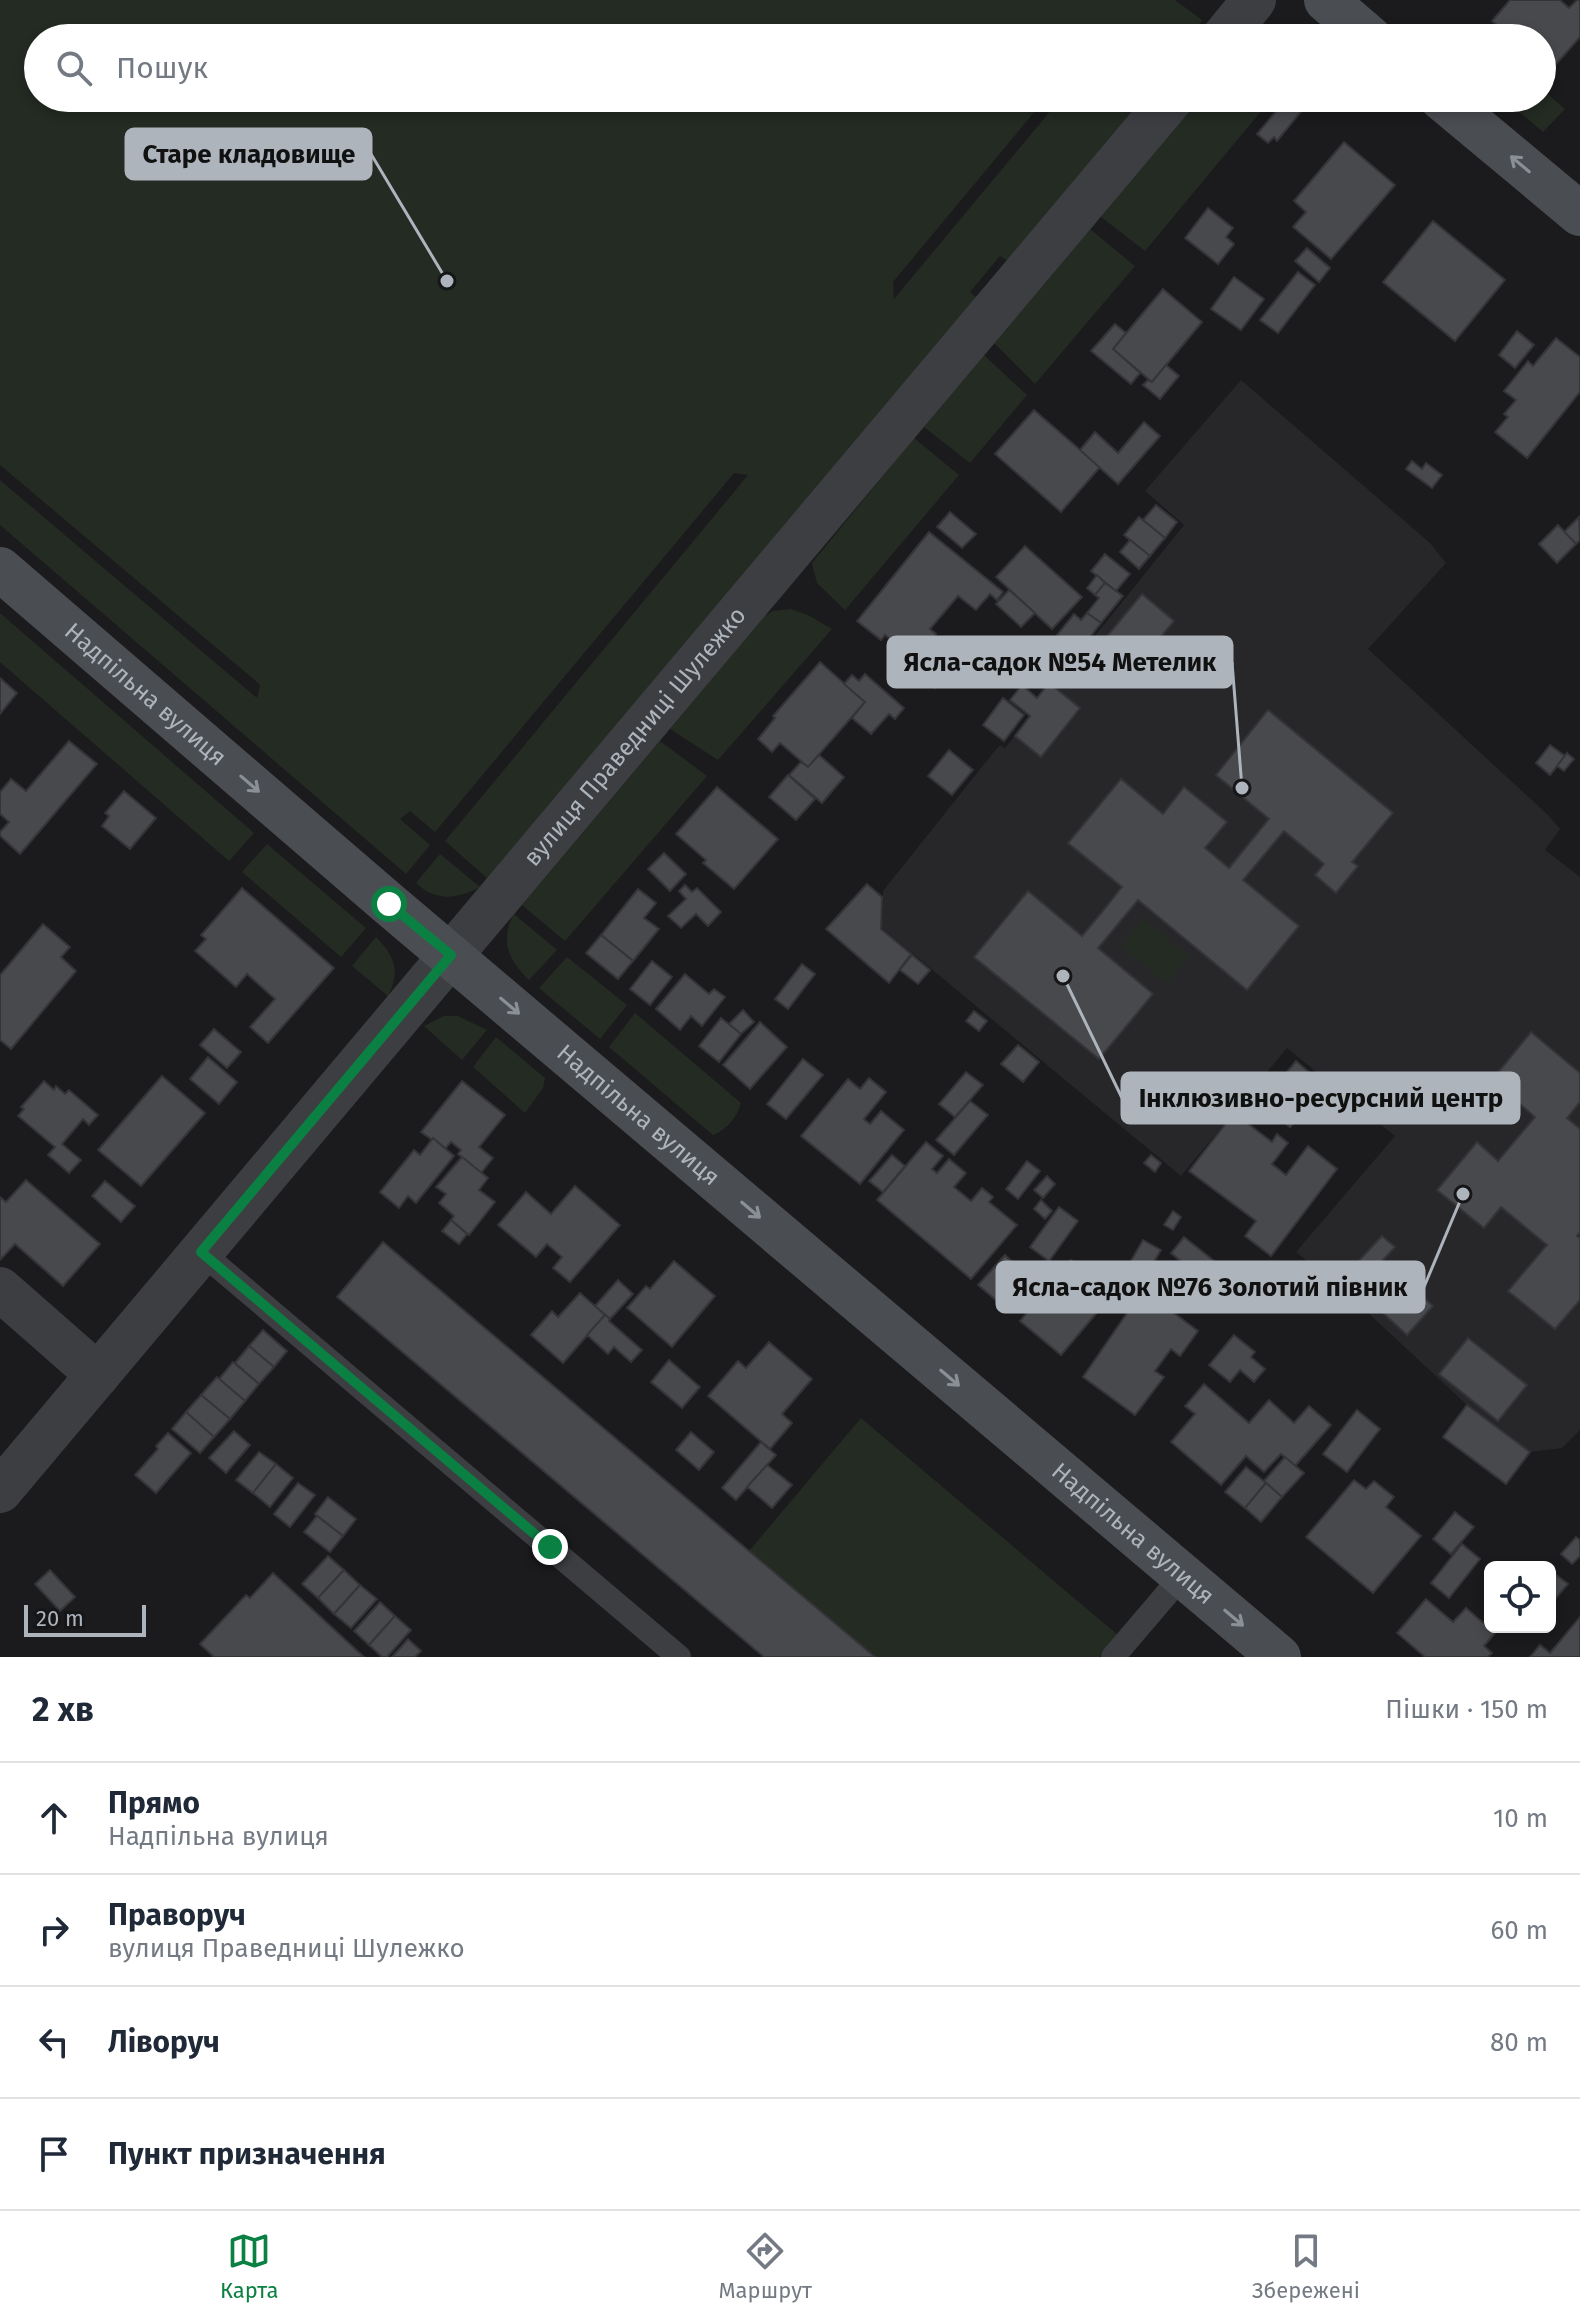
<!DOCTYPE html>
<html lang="uk">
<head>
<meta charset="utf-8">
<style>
  :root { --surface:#fff; --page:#f2f2f3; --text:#1f2937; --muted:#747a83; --line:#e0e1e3; --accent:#0b8043 }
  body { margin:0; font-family:"Fira Sans",sans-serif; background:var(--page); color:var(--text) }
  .controls { position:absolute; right:24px; bottom:24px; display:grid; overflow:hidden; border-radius:12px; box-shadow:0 4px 12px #0003 }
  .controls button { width:72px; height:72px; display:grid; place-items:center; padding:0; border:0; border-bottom:2px solid var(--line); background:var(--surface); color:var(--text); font:40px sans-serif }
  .scale { position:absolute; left:24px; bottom:20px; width:122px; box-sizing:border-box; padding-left:8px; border:4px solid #aeb4bc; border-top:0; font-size:22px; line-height:28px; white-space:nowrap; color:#aeb4bc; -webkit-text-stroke:6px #161618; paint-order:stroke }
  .stop { position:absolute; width:24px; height:24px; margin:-18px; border:6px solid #0b8043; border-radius:50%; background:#fff }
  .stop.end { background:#0b8043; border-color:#fff; box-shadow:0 2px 8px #0008 }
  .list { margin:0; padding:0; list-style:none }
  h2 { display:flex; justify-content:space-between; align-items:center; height:104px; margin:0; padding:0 32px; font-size:34px }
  h2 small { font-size:26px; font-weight:400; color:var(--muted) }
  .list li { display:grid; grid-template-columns:52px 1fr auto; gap:24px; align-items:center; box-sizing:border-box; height:112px; padding:0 32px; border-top:2px solid var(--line) }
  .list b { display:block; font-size:30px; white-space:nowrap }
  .list p { margin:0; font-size:26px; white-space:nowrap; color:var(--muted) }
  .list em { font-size:26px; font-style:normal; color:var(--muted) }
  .icon { flex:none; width:44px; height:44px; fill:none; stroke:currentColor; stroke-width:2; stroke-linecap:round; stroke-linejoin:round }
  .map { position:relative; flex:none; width:1580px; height:1657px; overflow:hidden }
  .search { position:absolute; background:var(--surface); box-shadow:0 4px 12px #0003; left:24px; right:24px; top:24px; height:88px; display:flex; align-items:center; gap:20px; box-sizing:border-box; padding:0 28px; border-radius:44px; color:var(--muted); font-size:30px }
  .sheet { height:552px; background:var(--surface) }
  nav { display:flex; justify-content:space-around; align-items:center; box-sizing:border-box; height:112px; border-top:2px solid var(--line); background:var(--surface); font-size:22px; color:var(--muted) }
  nav a { display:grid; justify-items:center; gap:4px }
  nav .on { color:var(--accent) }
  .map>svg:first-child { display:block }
  .built { fill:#27272a }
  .green { fill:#232b23 }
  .building { fill:#48494d; stroke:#353539; stroke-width:2 }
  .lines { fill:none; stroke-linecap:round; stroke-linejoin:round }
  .lane { stroke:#3c3e42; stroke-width:24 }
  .street { stroke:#3c3e42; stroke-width:44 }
  .secondary { stroke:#4a4d52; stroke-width:44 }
  .oneway { stroke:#8b9097 }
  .route { stroke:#0b8043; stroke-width:10 }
  .labels { text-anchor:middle; stroke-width:8; stroke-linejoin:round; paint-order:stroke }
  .street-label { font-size:24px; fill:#aeb4bc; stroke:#161618 }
  .leader { fill:none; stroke:#aeb4bc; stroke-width:3 }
  .callout-dot { fill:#aeb4bc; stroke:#161618; stroke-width:3 }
  .callout { fill:#aeb4bc; stroke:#aeb4bc; stroke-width:3 }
  .callout-label { font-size:26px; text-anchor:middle; font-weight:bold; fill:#111 }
</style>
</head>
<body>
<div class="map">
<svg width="1580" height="1657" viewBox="0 0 1580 1657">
  <rect width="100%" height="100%" fill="#1b1b1d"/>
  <polygon class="built" points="1241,380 1430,543 1446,563 1368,649 1547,814 1560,829 1545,850 1580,877 1580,1430 1562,1448 1530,1452 1467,1405 1351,1297 1296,1252 1395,1136 1287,1048 1181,1176 882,928 883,891 993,753 1000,745 1005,748 1184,525 1145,491"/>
  <g class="green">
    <polygon points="0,0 1175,0 1202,20 1192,38 1110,38 1116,30 1100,33 1096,38 38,38 38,98 1046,98 893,282 894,299 1061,98 1145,98 1008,261 1000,256 970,292 977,298 488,879 445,841 748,475 734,473 435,832 410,811 400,819 430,845 406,874 0,525 0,480 257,698 260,685 257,682 0,465"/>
    <polygon points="1542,89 1565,109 1543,132 1503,98 1542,98"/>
    <polygon points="1200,98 1272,98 1145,251 1100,216"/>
    <polygon points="1090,229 1135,266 1035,384 994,343"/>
    <polygon points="984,355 1027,395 970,463 924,427"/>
    <polygon points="914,438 959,475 845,610 817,583 812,563"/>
    <polygon points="791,609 808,615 832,629 718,760 670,729 763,617 773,611"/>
    <polygon points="0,613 254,833 229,861 0,662"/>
    <polygon points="660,741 707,776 565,941 522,905"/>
    <polygon points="267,844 366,928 341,957 242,872"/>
    <path d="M440,854L480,887C458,899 435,902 416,883Z"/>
    <path d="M514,914L557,950L529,980C509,961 499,940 514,914Z"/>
    <polygon points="1143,919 1189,956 1167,984 1121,946"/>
    <path d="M376,937C394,956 401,970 388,996L352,966Z"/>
    <polygon points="567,957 627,1005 600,1039 539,988"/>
    <path d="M635,1013L741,1103C737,1117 727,1130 713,1135L609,1047Z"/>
    <polygon points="444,1016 458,1016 487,1030 462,1060 424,1026"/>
    <polygon points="496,1037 545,1078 543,1088 525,1113 473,1067"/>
    <polygon points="861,1418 1118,1635 1099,1657 875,1657 749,1551"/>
  </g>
  <g class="building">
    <polygon points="1510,0 1560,0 1569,8 1577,0 1580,0 1580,37 1550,71 1542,64 1542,38 1512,38 1492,21"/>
    <polygon points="1287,98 1293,98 1304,108 1277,141 1274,137 1268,143 1257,134"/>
    <polygon points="1344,142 1395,185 1331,259 1293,227 1306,212 1294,201"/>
    <polygon points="1208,208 1233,228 1226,237 1234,244 1218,264 1185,238"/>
    <polygon points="1433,221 1505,280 1455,341 1383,282"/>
    <polygon points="1307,248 1330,268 1319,282 1295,261"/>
    <polygon points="1298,272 1315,285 1278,333 1260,320"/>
    <polygon points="1234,277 1264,299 1241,330 1211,309"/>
    <polygon points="1163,289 1202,322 1152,382 1113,349"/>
    <polygon points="1115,324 1126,333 1113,349 1140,373 1131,384 1091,351"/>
    <polygon points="1517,331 1534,345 1515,368 1499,355"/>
    <polygon points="1556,338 1580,357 1580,392 1527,458 1495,432 1508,417 1504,414 1516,400 1504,391 1528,361 1533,366"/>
    <polygon points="1166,365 1179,376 1160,399 1143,385 1148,380 1152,382"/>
    <polygon points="1034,410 1100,467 1061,512 995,454"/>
    <polygon points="1144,422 1160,436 1118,484 1080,450 1095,432 1118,453"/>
    <polygon points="1412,461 1422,469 1426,463 1442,475 1432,488 1406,469"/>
    <polygon points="1156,505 1177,522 1165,538 1143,520"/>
    <polygon points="950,512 976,534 962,548 937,527"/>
    <polygon points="1139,517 1165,538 1150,556 1124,535"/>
    <polygon points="1579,517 1580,540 1576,544 1564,532"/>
    <polygon points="1558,525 1576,544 1557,563 1539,544"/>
    <polygon points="929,532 1003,592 997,600 990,594 976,610 958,596 930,629 936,634 922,652 910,644 904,650 885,635 881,640 857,621"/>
    <polygon points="1130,540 1150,556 1139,569 1120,552"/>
    <polygon points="1025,546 1082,597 1052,629 996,577"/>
    <polygon points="1105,554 1130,574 1116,591 1091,571"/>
    <polygon points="1097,575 1105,583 1095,595 1087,588"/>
    <polygon points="1105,583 1123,596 1101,623 1087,613 1099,598 1095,595"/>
    <polygon points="1009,590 1035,613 1021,627 996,604"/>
    <polygon points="1142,594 1174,621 1131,673 1119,663 1105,679 1094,669 1101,662 1096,658 1103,650 1099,646"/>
    <polygon points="1087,613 1101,623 1078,652 1057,635 1074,614 1081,620"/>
    <polygon points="947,654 959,671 935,688 919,674"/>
    <polygon points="820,662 865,702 808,767 780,743 772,752 758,739 775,718 773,716"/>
    <polygon points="865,674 904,708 895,719 889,714 871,734 852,718 865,702 844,684 852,675 859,681"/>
    <polygon points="0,678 17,693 0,714"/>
    <polygon points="1049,683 1080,708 1041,757 1015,736 1030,716 1010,700 1022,685 1037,698"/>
    <polygon points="1003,698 1024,715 1004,741 983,725"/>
    <polygon points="1268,710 1393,813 1352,862 1358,866 1336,893 1315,875 1324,864 1284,831 1243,880 1299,926 1247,990 1138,900 1098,948 1153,994 1099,1059 974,957 1028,891 1082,936 1102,912 1122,887 1068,843 1121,779 1163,814 1184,787 1227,822 1205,848 1229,868 1269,819 1216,775"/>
    <polygon points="69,741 97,764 20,854 0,836 0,832 9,822 0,814 0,792 11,779 26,791"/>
    <polygon points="1550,745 1565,756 1550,775 1536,763"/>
    <polygon points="949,750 973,770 952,795 928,776"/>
    <polygon points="1567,753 1574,759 1564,771 1557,766"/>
    <polygon points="819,755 844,777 822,803 789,775 801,762 808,767"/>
    <polygon points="788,775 815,799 796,820 769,797"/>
    <polygon points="717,787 778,839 734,889 703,863 706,860 676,834"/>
    <polygon points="124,791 156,818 130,849 102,826 109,816 105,813"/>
    <polygon points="664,853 686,874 670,891 648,869"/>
    <polygon points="867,884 882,897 881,929 911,954 889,983 826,929"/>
    <polygon points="685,885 692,892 697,888 721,912 708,926 696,914 681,928 668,916 686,899 679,891"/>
    <polygon points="242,888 334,968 268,1043 250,1027 275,999 247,974 236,987 195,951 206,939 201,935"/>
    <polygon points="638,889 656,903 644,918 659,929 633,961 601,935"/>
    <polygon points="43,924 70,947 61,957 76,971 11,1049 0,1040 0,975"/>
    <polygon points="601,935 633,961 618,979 586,953"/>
    <polygon points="912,955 930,970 918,984 900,970"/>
    <polygon points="652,961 672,977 650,1005 630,989"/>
    <polygon points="802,964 815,974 788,1009 775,999"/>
    <polygon points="685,974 709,994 714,989 725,997 702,1026 691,1016 680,1030 656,1009"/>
    <polygon points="743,1010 754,1022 741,1034 729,1024"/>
    <polygon points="974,1011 987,1021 979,1031 966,1021"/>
    <polygon points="721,1018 741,1034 719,1062 699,1046"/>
    <polygon points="760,1022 787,1047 750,1089 723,1065"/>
    <polygon points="214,1029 241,1052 227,1068 200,1045"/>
    <polygon points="1531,1032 1580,1073 1580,1102 1567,1118 1580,1129 1580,1232 1577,1236 1580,1238 1580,1300 1555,1329 1508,1291 1547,1245 1501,1207 1484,1228 1437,1190 1477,1142 1498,1161 1535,1117 1492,1080"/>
    <polygon points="1018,1045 1039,1062 1023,1082 1001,1064"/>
    <polygon points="208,1057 237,1082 219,1104 190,1079"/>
    <polygon points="803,1059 823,1075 786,1119 767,1104"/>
    <polygon points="1296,1061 1325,1086 1290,1127 1266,1107 1282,1088 1277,1084"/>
    <polygon points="966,1072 983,1085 955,1117 939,1104"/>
    <polygon points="162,1076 205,1113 141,1186 98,1150"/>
    <polygon points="869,1078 886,1092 864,1119 870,1124 881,1111 904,1130 860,1184 801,1136 848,1079 860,1089"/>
    <polygon points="44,1081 54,1090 56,1086 65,1094 69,1090 98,1115 89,1125 83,1119 62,1144 81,1160 69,1173 48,1155 55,1147 18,1116 24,1109 21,1107"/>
    <polygon points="462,1081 505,1115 479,1147 493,1158 481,1173 458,1154 461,1150 451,1142 445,1149 421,1132"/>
    <polygon points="970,1101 988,1115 954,1155 936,1140"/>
    <polygon points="1234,1113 1272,1142 1277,1134 1288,1143 1272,1164 1286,1175 1308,1146 1337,1169 1271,1256 1245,1236 1256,1221 1189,1171"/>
    <polygon points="433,1138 454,1156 416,1203 408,1196 399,1208 380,1192 414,1150 420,1155"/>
    <polygon points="926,1142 943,1156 932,1169 937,1173 949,1159 966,1173 954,1187 971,1201 982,1188 993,1197 989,1202 1017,1225 971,1279 877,1200"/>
    <polygon points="892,1155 905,1166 883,1192 869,1181"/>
    <polygon points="1151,1155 1161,1163 1155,1172 1144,1163"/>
    <polygon points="462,1157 488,1178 479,1190 495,1202 469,1235 451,1220 454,1216 439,1203 446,1194 436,1187"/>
    <polygon points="1027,1161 1040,1171 1018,1199 1006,1189"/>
    <polygon points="1047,1176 1055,1184 1043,1198 1034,1190"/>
    <polygon points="26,1180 100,1244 63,1286 15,1244 0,1260 0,1197 6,1202"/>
    <polygon points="105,1181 135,1206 121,1222 92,1196"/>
    <polygon points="575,1186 620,1225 570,1282 553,1268 562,1257 547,1244 536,1257 498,1225 526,1192 551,1214"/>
    <polygon points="1041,1200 1052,1211 1045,1219 1034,1209"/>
    <polygon points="1059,1207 1078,1221 1049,1261 1030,1247"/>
    <polygon points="1173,1211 1181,1217 1173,1230 1164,1225"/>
    <polygon points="451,1220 467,1234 459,1244 442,1231"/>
    <polygon points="1382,1236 1395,1247 1383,1260 1433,1306 1407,1335 1344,1277"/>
    <polygon points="1184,1237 1224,1269 1211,1286 1171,1253"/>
    <polygon points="1143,1240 1161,1250 1145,1276 1128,1266"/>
    <polygon points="383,1242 749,1551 875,1657 764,1657 337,1297"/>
    <polygon points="1005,1255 1022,1271 996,1300 978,1285"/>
    <polygon points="1071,1260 1090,1275 1069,1300 1078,1307 1086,1297 1100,1309 1061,1355 1020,1321"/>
    <polygon points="674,1261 715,1296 672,1347 627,1308 646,1286 650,1289"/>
    <polygon points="618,1280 633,1294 610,1319 595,1306"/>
    <polygon points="1143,1290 1198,1331 1180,1356 1171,1349 1155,1371 1164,1377 1135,1415 1083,1377"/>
    <polygon points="580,1293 605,1315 563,1363 531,1335 552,1311 558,1317"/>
    <polygon points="605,1315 610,1319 609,1321 642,1350 631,1362 614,1347 608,1354 587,1335"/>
    <polygon points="263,1330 287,1351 274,1367 249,1346"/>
    <polygon points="1234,1335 1255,1352 1251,1357 1265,1369 1254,1382 1240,1370 1230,1382 1209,1365"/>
    <polygon points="1468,1338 1527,1385 1498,1421 1439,1374"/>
    <polygon points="769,1342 812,1379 782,1414 792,1423 770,1449 708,1396 738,1361 746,1368"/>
    <polygon points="249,1346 274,1367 259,1384 235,1363"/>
    <polygon points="669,1360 700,1387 682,1408 651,1382"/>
    <polygon points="233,1362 259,1384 245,1401 219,1379"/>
    <polygon points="217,1377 245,1401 230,1419 201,1395"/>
    <polygon points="1204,1384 1249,1423 1269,1400 1294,1423 1309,1406 1331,1425 1295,1466 1281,1454 1264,1472 1246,1456 1221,1485 1171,1442 1195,1414 1185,1406"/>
    <polygon points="201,1395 230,1419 214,1437 186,1412"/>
    <polygon points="1467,1405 1530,1452 1506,1484 1443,1437"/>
    <polygon points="1357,1410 1380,1429 1347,1472 1323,1454"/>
    <polygon points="186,1412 214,1437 200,1453 172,1429"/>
    <polygon points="234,1431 250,1445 226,1473 209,1458"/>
    <polygon points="691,1432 714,1452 699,1470 676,1450"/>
    <polygon points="168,1433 191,1453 156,1493 135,1475 158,1449 156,1446"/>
    <polygon points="761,1442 776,1455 736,1500 722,1488"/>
    <polygon points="259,1452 276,1464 253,1493 236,1480"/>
    <polygon points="1285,1457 1304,1473 1282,1497 1264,1481"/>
    <polygon points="276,1464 293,1478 270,1507 253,1493"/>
    <polygon points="767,1465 792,1485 772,1508 747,1487"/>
    <polygon points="1246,1467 1266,1483 1245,1508 1225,1492"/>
    <polygon points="1354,1480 1366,1489 1374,1481 1394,1497 1386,1507 1421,1536 1373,1593 1306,1537"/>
    <polygon points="298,1483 315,1495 290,1527 274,1514"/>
    <polygon points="1266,1483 1282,1497 1261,1522 1245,1508"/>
    <polygon points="328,1497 356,1519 343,1536 315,1514"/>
    <polygon points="1455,1512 1474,1527 1451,1554 1433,1539"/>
    <polygon points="317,1516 343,1536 330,1552 304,1532"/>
    <polygon points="1576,1537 1580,1540 1580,1556 1572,1564 1561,1554"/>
    <polygon points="1462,1544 1480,1559 1449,1598 1431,1583"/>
    <polygon points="328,1556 344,1570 318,1598 302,1584"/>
    <polygon points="50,1570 75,1597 60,1611 35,1584"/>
    <polygon points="344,1570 360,1585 334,1614 318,1598"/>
    <polygon points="1550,1570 1568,1584 1550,1605"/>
    <polygon points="273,1573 364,1657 214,1657 200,1644 246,1595 250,1598"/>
    <polygon points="360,1585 377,1599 351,1628 334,1614"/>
    <polygon points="1426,1599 1453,1622 1466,1608 1495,1633 1484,1646 1492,1653 1488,1657 1425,1657 1397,1633"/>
    <polygon points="380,1602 395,1616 369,1645 354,1631"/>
    <polygon points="395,1616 411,1630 387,1657 382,1657 369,1645"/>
    <polygon points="1580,1617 1580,1657 1530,1657 1540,1645 1550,1653"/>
    <polygon points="408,1639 421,1651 415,1657 392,1657"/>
  </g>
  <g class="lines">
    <g class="lane">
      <polyline points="201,1252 679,1657"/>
      <polyline points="1113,1657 1183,1575"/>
    </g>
    <g class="street">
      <polyline points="1223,38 1254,0"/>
      <polyline points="0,1289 98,1375"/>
      <path id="s1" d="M0,1491L1172,98"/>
    </g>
    <g class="secondary">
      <polyline points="1326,0 1370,38"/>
      <polyline points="1441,98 1580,214"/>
      <path id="s2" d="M0,569L389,904L1279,1657"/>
    </g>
  </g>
  <defs><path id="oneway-shaft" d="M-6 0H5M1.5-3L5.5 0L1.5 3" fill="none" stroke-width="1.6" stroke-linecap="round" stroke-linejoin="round" transform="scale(2)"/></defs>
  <g class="oneway">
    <use href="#oneway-shaft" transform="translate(1520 164) rotate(-140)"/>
    <use href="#oneway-shaft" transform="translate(250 784) rotate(41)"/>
    <use href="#oneway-shaft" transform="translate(510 1006) rotate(40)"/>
    <use href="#oneway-shaft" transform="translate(751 1210) rotate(40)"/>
    <use href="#oneway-shaft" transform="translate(950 1378) rotate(40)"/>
    <use href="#oneway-shaft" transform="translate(1234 1618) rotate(40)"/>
  </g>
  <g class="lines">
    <polyline class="route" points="389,904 451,955 201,1252 550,1547"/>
  </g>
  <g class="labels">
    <g class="street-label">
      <text dy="8" stroke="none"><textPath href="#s2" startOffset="192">Надпільна вулиця</textPath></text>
      <text dy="8" stroke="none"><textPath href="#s1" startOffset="986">вулиця Праведниці Шулежко</textPath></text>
      <text dy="8" stroke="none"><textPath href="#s2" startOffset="840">Надпільна вулиця</textPath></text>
      <text dy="8" stroke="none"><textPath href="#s2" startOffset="1488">Надпільна вулиця</textPath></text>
    </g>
  </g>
  <path class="leader" d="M447 281L371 154M1242 788L1232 662M1063 976L1122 1098M1463 1194L1424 1287"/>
  <g class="callout-dot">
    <circle cx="447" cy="281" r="8"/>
    <circle cx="1242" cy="788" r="8"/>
    <circle cx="1063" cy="976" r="8"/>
    <circle cx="1463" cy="1194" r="8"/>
  </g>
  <g class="callout">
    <rect x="126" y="129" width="245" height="50" rx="8"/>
    <rect x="888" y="637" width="344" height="50" rx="8"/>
    <rect x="1122" y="1073" width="397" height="50" rx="8"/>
    <rect x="997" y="1262" width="427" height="50" rx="8"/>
  </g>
  <g class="callout-label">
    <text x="249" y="163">Старе кладовище</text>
    <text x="1060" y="671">Ясла-садок №54 Метелик</text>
    <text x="1321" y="1107">Інклюзивно-ресурсний центр</text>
    <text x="1210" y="1296">Ясла-садок №76 Золотий півник</text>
  </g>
</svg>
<div class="controls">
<button><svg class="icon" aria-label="locate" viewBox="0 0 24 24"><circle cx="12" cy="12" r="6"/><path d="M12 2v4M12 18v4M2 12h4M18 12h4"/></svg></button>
</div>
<div class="scale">20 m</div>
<div class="stop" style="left:389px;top:904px"></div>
<div class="stop end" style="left:550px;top:1547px"></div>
<div class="search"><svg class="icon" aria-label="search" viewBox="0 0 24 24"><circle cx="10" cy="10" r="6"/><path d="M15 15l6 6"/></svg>Пошук</div>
</div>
<section class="sheet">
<h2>2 хв<small>Пішки · 150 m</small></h2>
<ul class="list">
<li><svg class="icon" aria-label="ahead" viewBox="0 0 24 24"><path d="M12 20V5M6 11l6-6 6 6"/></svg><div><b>Прямо</b><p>Надпільна вулиця</p></div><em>10 m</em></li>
<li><svg class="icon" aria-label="right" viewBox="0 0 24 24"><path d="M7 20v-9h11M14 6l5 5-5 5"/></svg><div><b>Праворуч</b><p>вулиця Праведниці Шулежко</p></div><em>60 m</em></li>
<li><svg class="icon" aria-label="left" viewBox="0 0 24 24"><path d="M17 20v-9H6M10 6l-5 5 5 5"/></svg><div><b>Ліворуч</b></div><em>80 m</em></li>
<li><svg class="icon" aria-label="arrive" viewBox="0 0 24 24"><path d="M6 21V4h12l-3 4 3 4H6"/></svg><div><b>Пункт призначення</b></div></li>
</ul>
</section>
<nav>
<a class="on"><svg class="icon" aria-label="map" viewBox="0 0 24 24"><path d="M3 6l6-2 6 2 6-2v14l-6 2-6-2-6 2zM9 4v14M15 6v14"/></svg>Карта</a>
<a><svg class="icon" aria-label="directions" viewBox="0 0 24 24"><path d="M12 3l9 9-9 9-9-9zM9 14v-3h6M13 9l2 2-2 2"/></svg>Маршрут</a>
<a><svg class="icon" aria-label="saved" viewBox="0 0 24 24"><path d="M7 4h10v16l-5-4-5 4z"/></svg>Збережені</a>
</nav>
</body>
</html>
